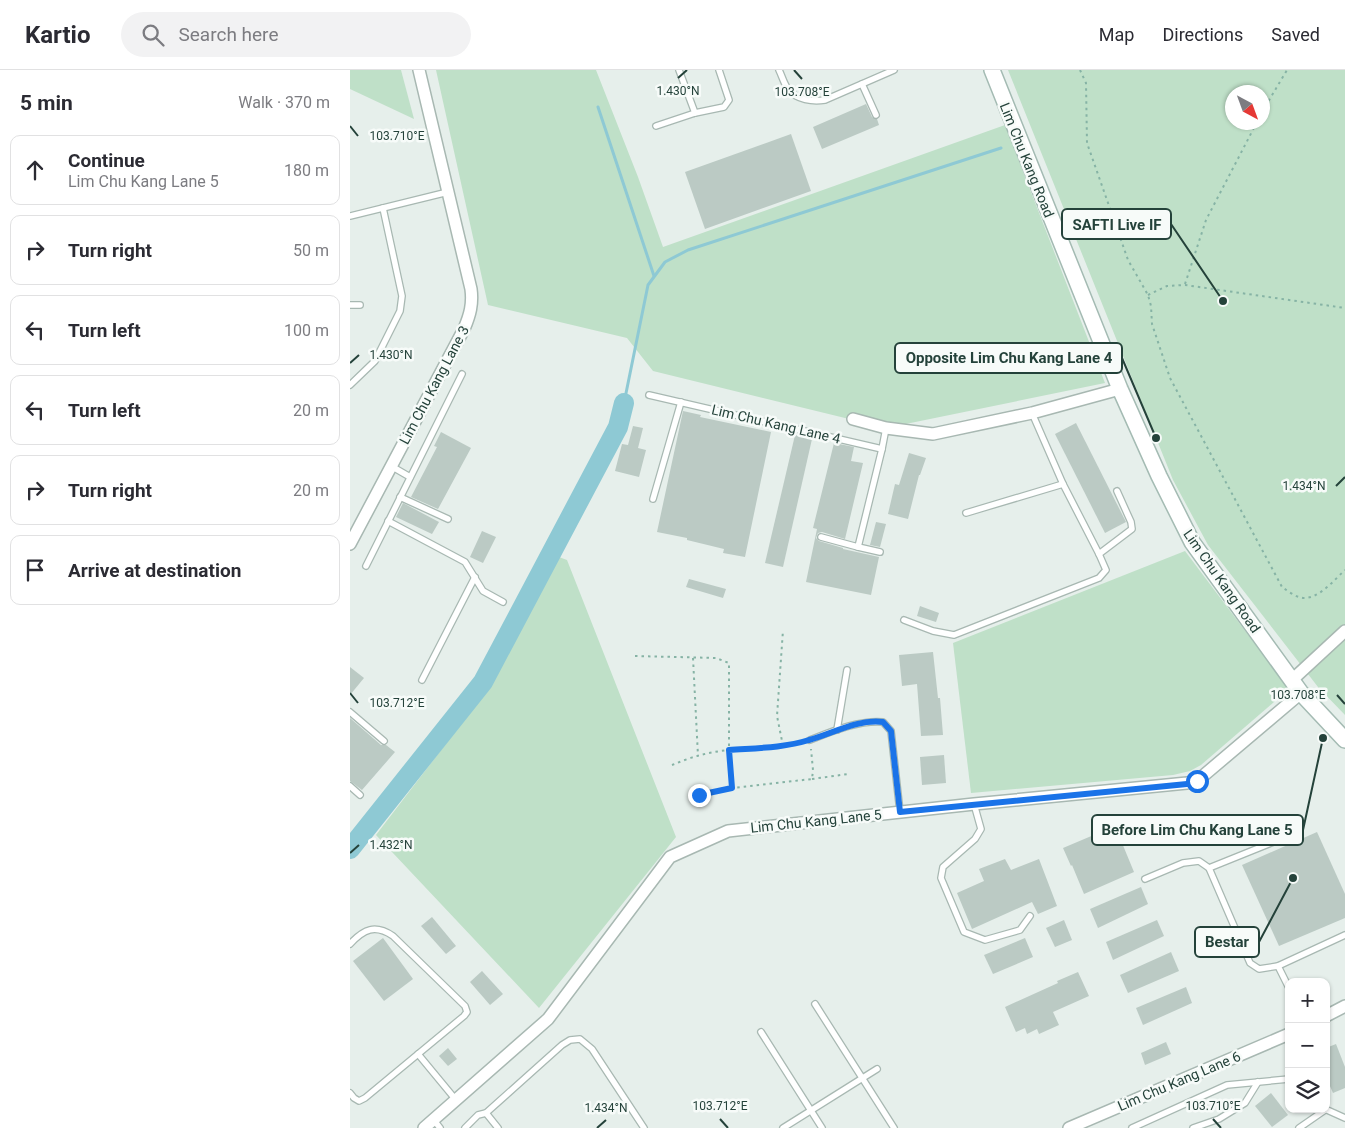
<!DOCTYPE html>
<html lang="en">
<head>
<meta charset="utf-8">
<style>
  :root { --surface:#fff; --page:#f2f2f3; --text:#2b2b33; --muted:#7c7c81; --line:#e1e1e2 }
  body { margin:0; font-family:Roboto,sans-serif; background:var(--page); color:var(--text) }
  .controls { position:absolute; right:15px; bottom:15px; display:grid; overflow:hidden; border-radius:10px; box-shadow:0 1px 4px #0004 }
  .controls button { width:45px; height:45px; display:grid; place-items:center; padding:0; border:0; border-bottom:1px solid var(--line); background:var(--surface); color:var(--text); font:25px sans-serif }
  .compass { position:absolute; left:875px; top:15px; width:45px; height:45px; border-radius:50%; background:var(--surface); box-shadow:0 1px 4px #0004; rotate:139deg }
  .stop { position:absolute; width:15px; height:15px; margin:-11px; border:4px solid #1a73e8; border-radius:50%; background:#fff }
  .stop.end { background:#1a73e8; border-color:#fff; box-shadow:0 1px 5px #0008 }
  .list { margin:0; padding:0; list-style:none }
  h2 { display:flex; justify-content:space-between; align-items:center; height:65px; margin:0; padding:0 20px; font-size:21px }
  h2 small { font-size:16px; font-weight:400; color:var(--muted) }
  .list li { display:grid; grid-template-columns:32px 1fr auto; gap:15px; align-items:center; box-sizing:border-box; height:70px; margin:0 10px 10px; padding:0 10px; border:1px solid var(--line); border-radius:10px }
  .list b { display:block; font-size:19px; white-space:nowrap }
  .list p { margin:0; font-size:16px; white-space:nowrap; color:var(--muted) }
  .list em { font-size:16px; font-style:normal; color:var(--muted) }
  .icon { flex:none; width:28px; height:28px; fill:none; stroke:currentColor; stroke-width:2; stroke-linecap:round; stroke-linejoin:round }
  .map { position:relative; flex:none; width:995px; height:1058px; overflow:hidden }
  header { display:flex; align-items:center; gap:30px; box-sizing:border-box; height:70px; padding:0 25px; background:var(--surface); border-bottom:1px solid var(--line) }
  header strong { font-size:24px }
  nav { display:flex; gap:28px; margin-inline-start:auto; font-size:18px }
  .search { width:350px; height:45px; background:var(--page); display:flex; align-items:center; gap:12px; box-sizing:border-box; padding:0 18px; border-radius:28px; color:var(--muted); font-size:19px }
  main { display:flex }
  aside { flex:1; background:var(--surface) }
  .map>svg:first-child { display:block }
  .green { fill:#bfe0c8; fill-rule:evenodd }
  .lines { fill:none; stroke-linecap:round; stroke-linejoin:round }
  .stream { stroke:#8ec9d4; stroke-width:3 }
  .river { stroke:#8ec9d4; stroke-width:20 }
  .building { fill:#bbcac4 }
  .service-casing { stroke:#a8b8b2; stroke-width:8 }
  .minor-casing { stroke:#a8b8b2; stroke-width:14 }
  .secondary-casing { stroke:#a4bbb3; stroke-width:18 }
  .path { stroke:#86b3a5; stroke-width:2; stroke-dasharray:2.5 4; stroke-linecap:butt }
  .service { stroke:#fff; stroke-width:5.5 }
  .minor { stroke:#fff; stroke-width:11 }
  .secondary { stroke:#fff; stroke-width:15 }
  .route { stroke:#1a73e8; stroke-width:6 }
  .ticks { fill:none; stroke:#24423a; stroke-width:2 }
  .labels { text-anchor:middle; stroke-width:5; stroke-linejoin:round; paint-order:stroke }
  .street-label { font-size:14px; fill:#24423a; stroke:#f7fbf9 }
  .ticks-label { font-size:12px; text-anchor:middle; fill:#24423a; stroke:#f7fbf9; stroke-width:5; stroke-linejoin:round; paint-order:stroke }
  .leader { fill:none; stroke:#24423a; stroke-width:2 }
  .callout-dot { fill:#24423a; stroke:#f7fbf9; stroke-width:2 }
  .callout { fill:#f7fbf9; stroke:#24423a; stroke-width:2 }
  .callout-label { font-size:15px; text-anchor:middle; font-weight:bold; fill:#24423a }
</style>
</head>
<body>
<header>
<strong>Kartio</strong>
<div class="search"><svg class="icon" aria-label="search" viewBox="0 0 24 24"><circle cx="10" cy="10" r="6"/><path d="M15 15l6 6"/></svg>Search here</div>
<nav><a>Map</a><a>Directions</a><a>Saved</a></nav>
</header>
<main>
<aside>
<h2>5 min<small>Walk · 370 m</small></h2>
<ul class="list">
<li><svg class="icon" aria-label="ahead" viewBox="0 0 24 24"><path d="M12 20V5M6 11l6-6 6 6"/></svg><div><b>Continue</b><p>Lim Chu Kang Lane 5</p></div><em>180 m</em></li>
<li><svg class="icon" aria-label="right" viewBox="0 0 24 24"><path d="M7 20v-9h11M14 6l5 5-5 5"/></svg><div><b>Turn right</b></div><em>50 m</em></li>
<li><svg class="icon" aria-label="left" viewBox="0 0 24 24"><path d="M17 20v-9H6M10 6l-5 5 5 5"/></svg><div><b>Turn left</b></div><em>100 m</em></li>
<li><svg class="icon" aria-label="left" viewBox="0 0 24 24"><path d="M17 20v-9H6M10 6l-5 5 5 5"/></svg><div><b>Turn left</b></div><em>20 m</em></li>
<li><svg class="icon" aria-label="right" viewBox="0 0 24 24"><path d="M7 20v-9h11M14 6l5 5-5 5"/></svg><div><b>Turn right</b></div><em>20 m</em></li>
<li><svg class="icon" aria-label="arrive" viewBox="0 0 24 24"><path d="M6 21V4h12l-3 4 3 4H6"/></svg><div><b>Arrive at destination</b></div></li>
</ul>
</aside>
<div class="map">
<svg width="995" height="1058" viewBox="0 0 995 1058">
  <rect width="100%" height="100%" fill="#e6efeb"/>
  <g class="green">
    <polygon points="0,0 51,0 64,49 0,19"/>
    <polygon points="86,0 246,0 288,107 313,177 655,55 755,313 536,358 303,301 277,268 138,235"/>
    <path d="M658,0H995V645L968,617L858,475L823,410ZM882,22H912V52H882Z"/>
    <polygon points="835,481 939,619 851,695 840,701 823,705 621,723 603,573"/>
    <polygon points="209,487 217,490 326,767 189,938 26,765 137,620"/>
  </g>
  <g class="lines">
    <g class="stream">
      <polyline points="248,37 304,206"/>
      <polyline points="274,333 298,215 315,192 338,180 651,78"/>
    </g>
    <polyline class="river" points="0,779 133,612 268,357 274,333"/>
  </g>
  <g class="building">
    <polygon points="516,34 522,47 527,49 529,55 472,79 463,57"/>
    <polygon points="441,64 461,121 355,159 335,102"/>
    <polygon points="333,341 351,345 350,347 421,362 395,487 373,483 374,479 337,470 337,468 307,462"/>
    <polygon points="726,353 776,452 755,463 705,364"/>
    <polygon points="283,356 293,358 288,378 296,380 289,407 265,401 272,374 278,375"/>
    <polygon points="91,362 121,378 88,439 61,427 87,377 84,376"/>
    <polygon points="445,365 462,369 433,497 415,493"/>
    <polygon points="484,373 504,377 501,391 513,393 495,469 472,462 468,463 466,468 469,471 493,478 493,479 529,487 521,525 456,512 467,459 463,458"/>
    <polygon points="559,383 576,388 570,405 569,405 558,449 538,444 545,414 549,415"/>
    <polygon points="53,433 89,452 82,464 46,447"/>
    <polygon points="526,452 536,454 530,477 520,475"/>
    <polygon points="132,461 146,467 133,493 120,487"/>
    <polygon points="339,509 376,519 373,528 336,517"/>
    <polygon points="570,536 589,543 586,552 567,546"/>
    <polygon points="583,582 588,628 590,628 593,665 571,666 567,614 552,616 549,585"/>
    <polygon points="0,597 14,608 0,625"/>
    <polygon points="0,648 31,675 36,675 45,682 12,720 0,711"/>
    <polygon points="594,685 596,713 572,715 570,687"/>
    <polygon points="765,756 784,802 734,824 722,795 721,796 713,778"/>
    <polygon points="967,762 995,824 995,848 929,876 892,795"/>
    <polygon points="655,789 661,800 689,789 707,836 688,844 682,832 622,859 607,823 634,811 629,799"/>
    <polygon points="791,817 798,834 748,858 740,839"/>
    <polygon points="82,847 106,876 96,884 71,856"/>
    <polygon points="714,850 722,870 705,877 696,858"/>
    <polygon points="807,850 814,866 763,890 756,872"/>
    <polygon points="33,868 63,909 34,931 3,891"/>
    <polygon points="675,868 683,887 643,904 634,885"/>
    <polygon points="821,882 829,901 778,923 770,905"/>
    <polygon points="132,901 153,924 140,935 120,912"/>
    <polygon points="728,902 739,926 703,942 709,955 689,964 687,959 677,964 675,958 666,962 655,937 708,913 707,911"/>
    <polygon points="836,917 842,933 793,955 786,938"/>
    <polygon points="816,972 821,984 795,995 791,983"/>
    <polygon points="986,974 995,997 995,1018 983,1023 976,1007 976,978"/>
    <polygon points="98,978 107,989 98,996 89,986"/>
    <polygon points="921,1023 938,1045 922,1057 905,1036"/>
  </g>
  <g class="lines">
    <g class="service-casing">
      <g id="service">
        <polyline points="329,0 345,43"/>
        <path d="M429,0C432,6 434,14 438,19C446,30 463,32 475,30L544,0"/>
        <polyline points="512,14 526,45"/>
        <polyline points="306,56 345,43 374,37 379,30 369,0"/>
        <polyline points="0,146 98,122"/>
        <polyline points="0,235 10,235"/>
        <polyline points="0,315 25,291 50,241 52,226 33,138"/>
        <polyline points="299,325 532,379 536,358"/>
        <polyline points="41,396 60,407"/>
        <polyline points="50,427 98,449"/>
        <polyline points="303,429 331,332"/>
        <polyline points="616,443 713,414"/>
        <polyline points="38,451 115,492 133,521 153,532"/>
        <polyline points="471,467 508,477 532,379"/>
        <polyline points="508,477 530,482"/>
        <polyline points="749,484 782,459 781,452 767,421"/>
        <polyline points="16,496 112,304"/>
        <polyline points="554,550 583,561 604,565 749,508 756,500 749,484 713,414 682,343"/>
        <polyline points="72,610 125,507"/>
        <polyline points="0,642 34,671"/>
        <polyline points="487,660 497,600"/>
        <path d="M460,670C483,661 509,650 533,652L541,661L550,742"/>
        <polyline points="0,716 10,725"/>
        <polyline points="624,734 631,759 625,769 593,797 591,808 614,862 635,870 670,860 680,846"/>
        <polyline points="859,798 931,769"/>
        <polyline points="795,809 833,793 849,791 859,798 900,893 909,899 928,896 995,865"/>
        <path d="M0,874C14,859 25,854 43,866L115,936L117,942L114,946L15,1028L9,1031L4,1028L0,1023"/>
        <polyline points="928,896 939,918"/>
        <polyline points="465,934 544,1058"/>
        <polyline points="411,962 472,1058"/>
        <polyline points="68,984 106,1030"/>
        <polyline points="975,1039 995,1048"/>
        <polyline points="136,1043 148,1058"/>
        <polyline points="83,1049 90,1058"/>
        <polyline points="115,1058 128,1045 136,1043 212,975 220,970 230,969 242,979 294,1058"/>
        <polyline points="433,1058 527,999"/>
        <polyline points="782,1058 877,1015 939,1009"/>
        <polyline points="843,1058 869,1049 895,1033 908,1012"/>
        <polyline points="949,1058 975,1040"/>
      </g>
    </g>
    <g class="minor-casing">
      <g id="minor">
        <polyline points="503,349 536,358 583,364 682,343 770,319"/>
        <path d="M0,474L114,259C120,245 123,234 121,219L69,0"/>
        <polyline points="942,610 995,561"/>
        <polyline points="976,946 995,936"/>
        <polyline points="74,1058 198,949 320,787 378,761 624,734 837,713 847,711 951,623"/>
        <polyline points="719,1058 939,964"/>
      </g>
    </g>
    <g class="secondary-casing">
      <polyline id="secondary" points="642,0 770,319 809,406 842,472 951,623 995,670"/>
    </g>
    <g class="path">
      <path d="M730,0L736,13L737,73L778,190L798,225L801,236L802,254L820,308L932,517C938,521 945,527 953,528C969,529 984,510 995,500"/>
      <polyline points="912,42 937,0"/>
      <polyline points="835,214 856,150 907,52"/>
      <polyline points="798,225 817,216 835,215 995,238"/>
      <polyline points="285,586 366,588 379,593 379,680 382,718"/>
      <polyline points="343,588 348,686"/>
      <polyline points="433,676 427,646 433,560"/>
      <path d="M322,695C330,692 339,688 347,686C381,676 417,680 452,672"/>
      <polyline points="462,709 498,704"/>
      <polyline points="349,725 382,718 462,709 463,700 461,679"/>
    </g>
    <use href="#service" class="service"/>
    <use href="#minor" class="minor"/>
    <use href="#secondary" class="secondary"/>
  </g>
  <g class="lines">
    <path class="route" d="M349,725L382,718L379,680C406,678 433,678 459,670C484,663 507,649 533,652L541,661L550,742L837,714L847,711"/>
  </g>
  <path class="ticks" d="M444,0L452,9M328,8L337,0M0,56L8,66M0,293L9,285M986,416L995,407M0,623L8,633M987,625L995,634M0,783L9,775M370,1049L378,1058M863,1049L871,1058M247,1058L256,1050"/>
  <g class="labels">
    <g class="street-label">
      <text transform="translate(677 90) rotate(68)" y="5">Lim Chu Kang Road</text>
      <text transform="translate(84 315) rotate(-62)" y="5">Lim Chu Kang Lane 3</text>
      <text transform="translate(426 354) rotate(13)" y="5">Lim Chu Kang Lane 4</text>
      <text transform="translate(872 511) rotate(55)" y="5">Lim Chu Kang Road</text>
      <text transform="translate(466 751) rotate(-6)" y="5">Lim Chu Kang Lane 5</text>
      <text transform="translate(829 1011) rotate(-23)" y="5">Lim Chu Kang Lane 6</text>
    </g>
  </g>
  <g class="ticks-label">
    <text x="328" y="25">1.430°N</text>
    <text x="452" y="26">103.708°E</text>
    <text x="47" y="70">103.710°E</text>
    <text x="41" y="289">1.430°N</text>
    <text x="954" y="420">1.434°N</text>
    <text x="948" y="629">103.708°E</text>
    <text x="47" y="637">103.712°E</text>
    <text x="41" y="779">1.432°N</text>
    <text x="370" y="1040">103.712°E</text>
    <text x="863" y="1040">103.710°E</text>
    <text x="256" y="1042">1.434°N</text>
  </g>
  <path class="leader" d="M873 231L821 154M806 368L772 288M973 668L953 760M943 808L909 872"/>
  <g class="callout-dot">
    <circle cx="873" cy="231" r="5"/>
    <circle cx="806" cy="368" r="5"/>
    <circle cx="973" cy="668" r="5"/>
    <circle cx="943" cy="808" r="5"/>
  </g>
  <g class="callout">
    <rect x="712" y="139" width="109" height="30" rx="5"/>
    <rect x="545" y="273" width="227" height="30" rx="5"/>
    <rect x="742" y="745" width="211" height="30" rx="5"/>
    <rect x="845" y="857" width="64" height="30" rx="5"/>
  </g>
  <g class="callout-label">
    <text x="767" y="160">SAFTI Live IF</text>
    <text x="659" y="293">Opposite Lim Chu Kang Lane 4</text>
    <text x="847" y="765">Before Lim Chu Kang Lane 5</text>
    <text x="877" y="877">Bestar</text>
  </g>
</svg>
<div class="controls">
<button>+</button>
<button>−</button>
<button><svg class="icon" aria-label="layers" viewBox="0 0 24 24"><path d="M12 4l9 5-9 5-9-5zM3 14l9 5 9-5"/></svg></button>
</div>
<svg class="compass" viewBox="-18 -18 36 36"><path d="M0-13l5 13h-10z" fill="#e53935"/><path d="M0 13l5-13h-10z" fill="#7c7c81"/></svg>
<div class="stop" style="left:847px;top:711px"></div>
<div class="stop end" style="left:349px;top:725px"></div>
</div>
</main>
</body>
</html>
